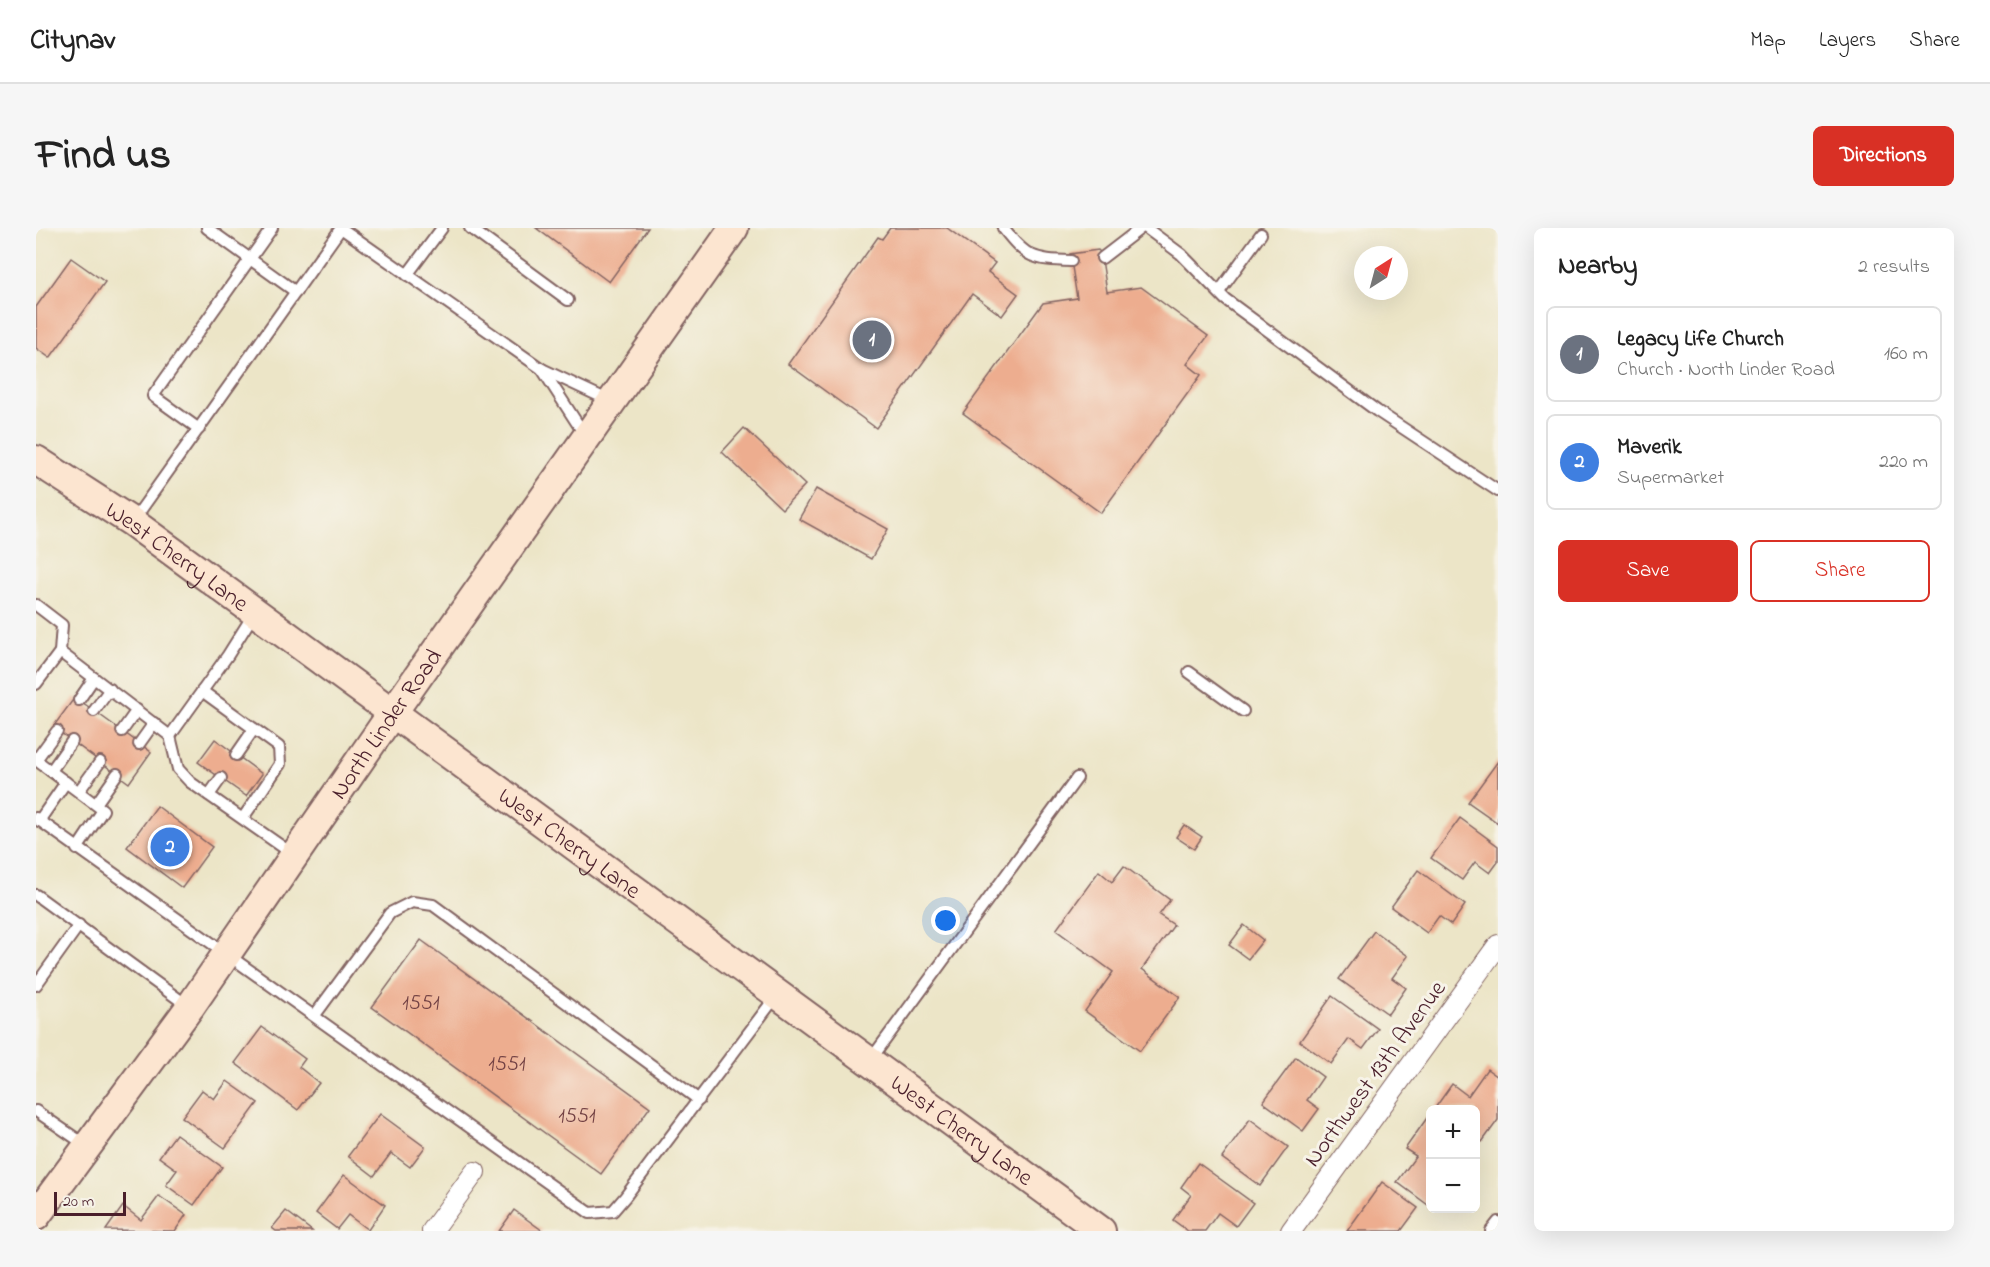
<!DOCTYPE html>
<html lang="en">
<head>
<meta charset="utf-8">
<style>
  :root { --surface:#fff; --page:#f6f6f6; --text:#222; --muted:#767676; --line:#e0e0e0; --accent:#d93025 }
  body { margin:0; font-family:"Indie Flower",sans-serif; background:var(--page); color:var(--text) }
  .controls { position:absolute; right:18px; bottom:18px; display:grid; overflow:hidden; border-radius:9px; box-shadow:0 6px 24px #0002 }
  .controls button { width:54px; height:54px; display:grid; place-items:center; padding:0; border:0; border-bottom:2px solid var(--line); background:var(--surface); color:var(--text); font:30px sans-serif }
  .compass { position:absolute; left:1318px; top:18px; width:54px; height:54px; border-radius:50%; background:var(--surface); box-shadow:0 6px 24px #0002; rotate:36deg }
  .scale { position:absolute; left:18px; bottom:15px; width:72px; box-sizing:border-box; padding-left:6px; border:3px solid #4a1f2b; border-top:0; font-size:16px; line-height:21px; white-space:nowrap; color:#4a1f2b; -webkit-text-stroke:4px #f7f3e8; paint-order:stroke }
  .you { position:absolute; left:910px; top:693px; width:21px; height:21px; margin:-15px; border:4px solid #fff; border-radius:50%; background:#1a73e8; box-shadow:0 0 0 9px #1a73e833 }
  .badge { display:grid; place-items:center; width:39px; height:39px; border-radius:50%; background:var(--accent); color:#fff; font-size:20px; font-weight:700 }
  .pin { position:absolute; translate:-50% -50%; border:3px solid #fff; box-shadow:0 2px 6px #0006 }
  .list { margin:0; padding:0; list-style:none }
  h2 { display:flex; justify-content:space-between; align-items:center; height:78px; margin:0; padding:0 24px; font-size:26px }
  h2 small { font-size:20px; font-weight:400; color:var(--muted) }
  .list li { display:grid; grid-template-columns:39px 1fr auto; gap:18px; align-items:center; box-sizing:border-box; height:96px; margin:0 12px 12px; padding:0 12px; border:2px solid var(--line); border-radius:9px }
  .list b { display:block; font-size:22px; white-space:nowrap }
  .list p { margin:0; font-size:20px; white-space:nowrap; color:var(--muted) }
  .list em { font-size:20px; font-style:normal; color:var(--muted) }
  .actions { display:flex; gap:12px; padding:18px 24px }
  .actions a { flex:1; padding:14px 0; border:2px solid var(--accent); border-radius:9px; text-align:center; font-size:21px; color:var(--accent) }
  .actions .main { background:var(--accent); color:#fff }
  .map { position:relative; flex:none; width:1462px; height:1003px; overflow:hidden; border-radius:9px }
  header { display:flex; align-items:center; gap:36px; box-sizing:border-box; height:84px; padding:0 30px; background:var(--surface); border-bottom:2px solid var(--line) }
  header strong { font-size:28px }
  nav { display:flex; gap:33px; margin-inline-start:auto; font-size:21px }
  .intro { display:flex; align-items:center; justify-content:space-between; box-sizing:border-box; height:144px; padding:0 36px }
  h1 { margin:0; font-size:42px }
  .button { padding:15px 27px; border-radius:9px; background:var(--accent); color:#fff; font-size:21px; font-weight:700 }
  main { display:flex; gap:36px; padding:0 36px }
  aside { flex:1; background:var(--surface); border-radius:9px; box-shadow:0 6px 24px #0002 }
  .map>svg:first-child { display:block }
  .building { fill:#edad8f }
  .lines { fill:none; stroke-linecap:round; stroke-linejoin:round }
  .service-casing { stroke:#836462; stroke-width:14 }
  .minor-casing { stroke:#836462; stroke-width:22 }
  .secondary-casing { stroke:#836462; stroke-width:32 }
  .service { stroke:#fff; stroke-width:10 }
  .minor { stroke:#fff; stroke-width:20 }
  .secondary { stroke:#fce5d0; stroke-width:28 }
  .labels { text-anchor:middle; stroke-width:6; stroke-linejoin:round; paint-order:stroke }
  .number-label { font-size:21px; fill:#734244 }
  .street-label { font-size:24px; fill:#4a1f2b; stroke:#f7f3e8 }
</style>
</head>
<body>
<header>
<strong>Citynav</strong>
<nav><a>Map</a><a>Layers</a><a>Share</a></nav>
</header>
<div class="intro"><h1>Find us</h1><a class="button">Directions</a></div>
<main>
<div class="map">
<svg width="1462" height="1003" viewBox="0 0 1462 1003">
  <rect width="100%" height="100%" fill="#f7f3e8"/>
  <filter id="ink" filterUnits="userSpaceOnUse"><feTurbulence type="fractalNoise" baseFrequency=".0167" numOctaves="2"/><feDisplacementMap in="SourceGraphic" scale="12" xChannelSelector="R" yChannelSelector="G"/><feConvolveMatrix kernelMatrix="1 2 1 2 8 2 1 2 1" color-interpolation-filters="sRGB"/></filter>
  <filter id="wash" filterUnits="userSpaceOnUse"><feTurbulence type="fractalNoise" baseFrequency=".008" numOctaves="4" result="noise"/><feDisplacementMap in="SourceGraphic" scale="24" xChannelSelector="R" yChannelSelector="G"/><feGaussianBlur stdDeviation="1.35" result="paint"/><feColorMatrix in="noise" values="0 0 0 0 0 0 0 0 0 0 0 0 0 0 0 0 0 1.4 0 .05"/><feComposite in="paint" operator="in"/></filter>
  <g filter="url(#wash)">
    <rect width="100%" height="100%" fill="#ece5c7"/>
    <g id="blocks">
      <g class="building">
        <polygon points="500,0 612,0 573,54"/>
        <polygon points="854,0 911,0 959,35 952,44 982,66 966,88 936,66 840,200 752,136 842,9 846,11"/>
        <polygon points="1062,22 1065,25 1071,64 1105,59 1172,108 1151,136 1165,147 1065,285 927,185 1007,75 1041,70 1034,26"/>
        <polygon points="35,30 69,54 14,130 0,120 0,79"/>
        <polygon points="708,200 769,257 746,281 686,224"/>
        <polygon points="780,261 852,301 835,331 763,291"/>
        <polygon points="39,469 115,524 93,555 17,499"/>
        <polygon points="179,511 226,546 210,568 162,534"/>
        <polygon points="1462,533 1462,595 1432,574"/>
        <polygon points="121,578 176,619 146,660 91,619"/>
        <polygon points="1424,590 1462,618 1462,634 1454,645 1439,634 1426,652 1395,630"/>
        <polygon points="1148,597 1166,609 1158,621 1140,609"/>
        <polygon points="1088,638 1134,672 1123,687 1138,697 1106,741 1144,769 1104,823 1049,783 1077,744 1020,702 1063,643 1076,654"/>
        <polygon points="1382,642 1429,677 1415,697 1403,688 1391,705 1355,679"/>
        <polygon points="1208,697 1227,712 1212,731 1193,717"/>
        <polygon points="1338,703 1372,728 1356,750 1370,760 1352,786 1303,751"/>
        <polygon points="385,712 614,879 565,946 336,779"/>
        <polygon points="1296,768 1342,801 1327,821 1313,811 1295,836 1264,813"/>
        <polygon points="226,799 269,831 263,839 283,855 262,882 199,835"/>
        <polygon points="1260,829 1287,849 1271,872 1283,881 1267,903 1227,874"/>
        <polygon points="1451,841 1462,849 1462,892 1446,914 1440,910 1440,882 1399,880 1416,856 1432,868"/>
        <polygon points="191,853 222,875 189,920 146,889 166,862 178,871"/>
        <polygon points="344,886 389,919 374,939 355,925 338,948 312,928"/>
        <polygon points="1391,890 1394,893 1394,974 1392,977 1361,954 1380,928 1369,921"/>
        <polygon points="1214,891 1252,919 1224,958 1186,930"/>
        <polygon points="140,906 186,939 158,977 130,957 141,942 123,929"/>
        <polygon points="1162,935 1217,975 1200,998 1182,985 1169,1003 1152,1003 1137,992 1155,967 1145,959"/>
        <polygon points="308,947 349,977 332,1002 312,987 301,1001 280,985"/>
        <polygon points="1346,954 1382,980 1365,1003 1311,1003"/>
        <polygon points="123,968 150,987 139,1003 70,1002 87,978 105,992"/>
        <polygon points="478,982 507,1003 463,1003"/>
        <polygon points="250,983 276,1003 240,1003 236,1000"/>
      </g>
    </g>
  </g>
  <g filter="url(#ink)">
    <use href="#blocks" fill-opacity="0" stroke="#836462" stroke-width="1.5"/>
    <g class="lines">
      <g class="service-casing">
        <g id="service">
          <polyline points="171,0 260,64"/>
          <polyline points="305,0 506,141 574,173"/>
          <polyline points="434,0 532,72"/>
          <path d="M967,0C990,30 998,32 1035,33"/>
          <polyline points="1110,0 1145,26 1189,71 1341,183 1462,263"/>
          <polyline points="1066,30 1105,0"/>
          <polyline points="371,47 406,0"/>
          <polyline points="1183,64 1225,6"/>
          <polyline points="506,141 550,209"/>
          <polyline points="163,201 117,168 236,0"/>
          <polyline points="97,293 305,0"/>
          <polyline points="0,377 26,397 24,424 134,508 142,541 154,554 258,627"/>
          <polyline points="1153,444 1207,483"/>
          <polyline points="0,456 24,424"/>
          <polyline points="166,463 243,519 244,536 207,590"/>
          <polyline points="43,472 58,450"/>
          <polyline points="58,483 74,461"/>
          <polyline points="86,503 101,482"/>
          <polyline points="134,508 192,427 219,384"/>
          <polyline points="103,516 118,495"/>
          <polyline points="200,527 218,501"/>
          <polyline points="0,532 67,582 41,621"/>
          <polyline points="0,532 21,503"/>
          <polyline points="15,543 36,513"/>
          <polyline points="43,563 64,534"/>
          <polyline points="173,567 185,550"/>
          <polyline points="60,576 81,546"/>
          <polyline points="0,590 554,985 577,983 589,969 741,767"/>
          <polyline points="3,593 30,554"/>
          <polyline points="0,667 152,778"/>
          <polyline points="0,757 43,697"/>
          <polyline points="279,787 354,685 376,674 397,677 663,872"/>
          <polyline points="833,834 1041,550"/>
          <polyline points="0,883 51,918"/>
          <polyline points="1455,1003 1462,994"/>
        </g>
      </g>
      <g class="minor-casing">
        <g id="minor">
          <polyline points="396,1003 439,944"/>
          <polyline points="1255,1003 1462,717"/>
        </g>
      </g>
      <g class="secondary-casing">
        <g id="secondary">
          <path id="s1" d="M0,232L96,294L1065,1003"/>
          <path id="s2" d="M0,988L154,779L357,484L698,0"/>
        </g>
      </g>
      <use href="#service" class="service"/>
      <use href="#minor" class="minor"/>
      <use href="#secondary" class="secondary"/>
    </g>
  </g>
  <g class="labels">
    <g class="number-label">
      <text x="385" y="781">1551</text>
      <text x="471" y="842">1551</text>
      <text x="541" y="894">1551</text>
    </g>
    <g class="street-label">
      <text dy="8" stroke="none"><textPath href="#s1" startOffset="171">West Cherry Lane</textPath></text>
      <text dy="8" stroke="none"><textPath href="#s2" startOffset="604">North Linder Road</textPath></text>
      <text dy="8" stroke="none"><textPath href="#s1" startOffset="657">West Cherry Lane</textPath></text>
      <text transform="translate(1338 845) rotate(-54)" y="8">Northwest 13th Avenue</text>
      <text dy="8" stroke="none"><textPath href="#s1" startOffset="1143">West Cherry Lane</textPath></text>
    </g>
  </g>
</svg>
<div class="controls">
<button>+</button>
<button>−</button>
</div>
<svg class="compass" viewBox="-18 -18 36 36"><path d="M0-13l5 13h-10z" fill="#e53935"/><path d="M0 13l5-13h-10z" fill="#767676"/></svg>
<div class="scale">20 m</div>
<div class="you"></div>
<div class="pin badge" style="left:836px;top:112px;background:#6b7280">1</div>
<div class="pin badge" style="left:134px;top:619px;background:#3f7fe0">2</div>
</div>
<aside>
<h2>Nearby<small>2 results</small></h2>
<ul class="list">
<li><span class="badge" style="background:#6b7280">1</span><div><b>Legacy Life Church</b><p>Church · North Linder Road</p></div><em>160 m</em></li>
<li><span class="badge" style="background:#3f7fe0">2</span><div><b>Maverik</b><p>Supermarket</p></div><em>220 m</em></li>
</ul>
<div class="actions"><a class="main">Save</a><a>Share</a></div>
</aside>
</main>
</body>
</html>
